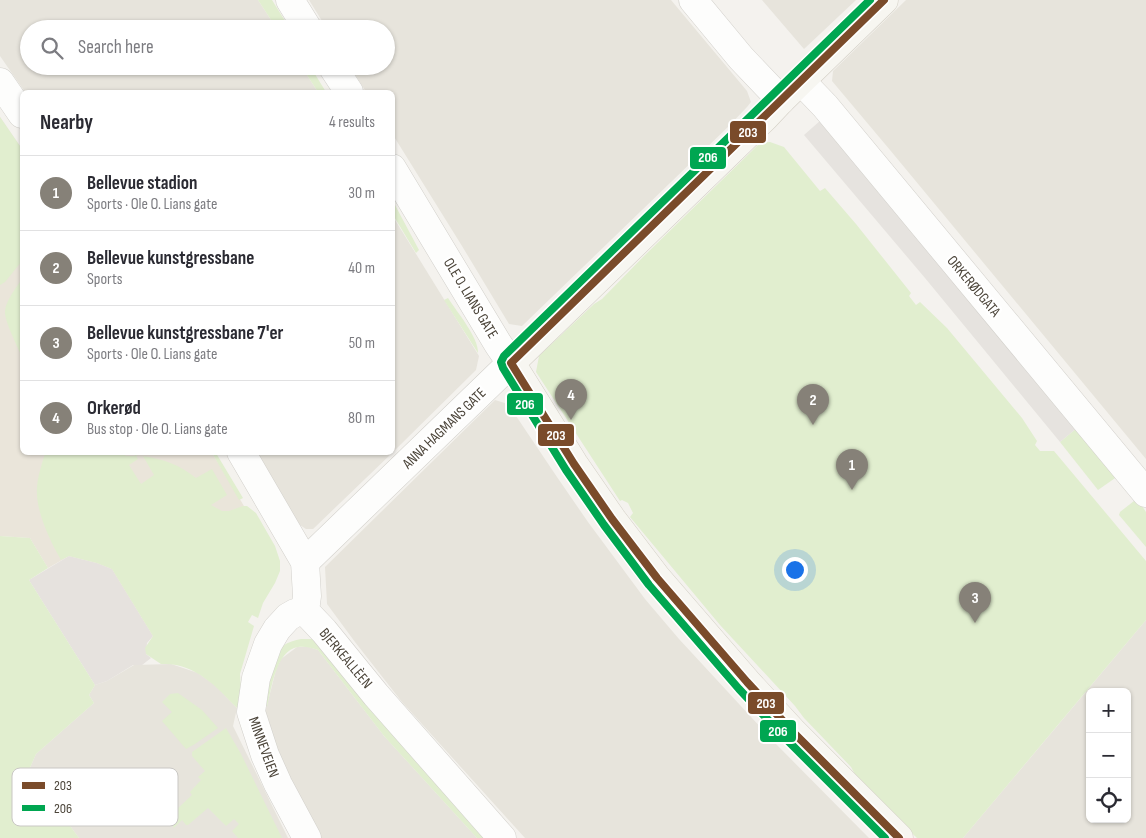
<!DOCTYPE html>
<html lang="en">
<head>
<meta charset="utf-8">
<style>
  :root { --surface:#fff; --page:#f2f2f3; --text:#2b2b33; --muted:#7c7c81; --line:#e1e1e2; --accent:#868178 }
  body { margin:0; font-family:"Sofia Sans Condensed",sans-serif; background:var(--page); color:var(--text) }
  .controls { position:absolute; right:15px; bottom:15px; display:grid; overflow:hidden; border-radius:8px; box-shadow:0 1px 4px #0004 }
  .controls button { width:45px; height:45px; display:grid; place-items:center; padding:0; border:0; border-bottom:1px solid var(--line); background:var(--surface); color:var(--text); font:25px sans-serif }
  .you { position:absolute; left:794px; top:569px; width:18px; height:18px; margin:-12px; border:4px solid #fff; border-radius:50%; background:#1a73e8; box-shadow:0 0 0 8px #1a73e833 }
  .badge { display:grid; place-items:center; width:32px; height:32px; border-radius:50%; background:var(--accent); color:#fff; font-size:16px; font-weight:700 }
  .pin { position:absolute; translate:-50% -41px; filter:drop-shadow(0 1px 2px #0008) }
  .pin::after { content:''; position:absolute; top:26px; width:18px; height:15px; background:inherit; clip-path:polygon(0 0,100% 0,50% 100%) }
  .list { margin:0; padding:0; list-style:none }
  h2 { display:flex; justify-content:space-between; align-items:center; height:65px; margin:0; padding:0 20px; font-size:21px }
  h2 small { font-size:16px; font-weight:400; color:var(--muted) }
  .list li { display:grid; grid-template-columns:32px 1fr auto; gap:15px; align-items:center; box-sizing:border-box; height:75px; padding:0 20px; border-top:1px solid var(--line) }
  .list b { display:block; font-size:19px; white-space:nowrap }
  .list p { margin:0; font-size:16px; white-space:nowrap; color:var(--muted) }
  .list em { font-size:16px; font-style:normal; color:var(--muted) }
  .icon { flex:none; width:28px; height:28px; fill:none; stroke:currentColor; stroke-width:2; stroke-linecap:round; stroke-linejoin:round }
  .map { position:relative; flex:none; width:1146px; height:838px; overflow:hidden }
  .search { position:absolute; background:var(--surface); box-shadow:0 1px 4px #0004; left:20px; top:20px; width:375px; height:55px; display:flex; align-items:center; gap:12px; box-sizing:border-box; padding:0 18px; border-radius:28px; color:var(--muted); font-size:19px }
  .panel { position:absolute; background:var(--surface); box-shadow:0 1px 4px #0004; left:20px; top:90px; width:375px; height:365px; border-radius:8px }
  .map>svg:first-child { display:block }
  .residential { fill:#e7e4dc; fill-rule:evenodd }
  .industrial { fill:#e6e2de }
  .education { fill:#eae5da }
  .green { fill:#e1eecf }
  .parking { fill:#e6e3df }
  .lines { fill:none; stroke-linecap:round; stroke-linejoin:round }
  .street-casing { stroke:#d2d0cb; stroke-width:29 }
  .secondary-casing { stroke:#d3cfc5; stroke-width:29 }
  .street { stroke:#fdfdfc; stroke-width:28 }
  .secondary { stroke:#f7f6f1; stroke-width:28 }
  .bus-1-casing { stroke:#fff; stroke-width:11 }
  .bus-2-casing { stroke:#fff; stroke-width:11 }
  .bus-1 { stroke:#7a4b2a; stroke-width:8 }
  .bus-2 { stroke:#00a651; stroke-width:8 }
  .labels { text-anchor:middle; stroke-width:5; stroke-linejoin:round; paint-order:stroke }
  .street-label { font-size:15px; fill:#4b4439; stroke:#fff }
  .key { fill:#fff; stroke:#c9c7c4; stroke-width:1 }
  .key-label { font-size:14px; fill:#4b4439 }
  .line-badge { stroke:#fff; stroke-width:2 }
  .badge-label { font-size:14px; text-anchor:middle; font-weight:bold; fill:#fff }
</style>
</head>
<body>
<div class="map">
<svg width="1146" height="838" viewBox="0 0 1146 838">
  <rect width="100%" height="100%" fill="#f4f2ee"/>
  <g class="residential">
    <polygon points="0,0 258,0 277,29 29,29 29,66 301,66 318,92 25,92 0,56"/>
    <polygon points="309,0 671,0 747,91 751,102 747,107 729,126 522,326 509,324 462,246 393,135 392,92 366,92 350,66 386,66 386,29 327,29"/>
    <polygon points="762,0 856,0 804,49"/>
    <polygon points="906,0 1146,0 1146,459 890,150 832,81 833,71"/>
    <polygon points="392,215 479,356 476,370 393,452"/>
    <polygon points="495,400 508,404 557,477 588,522 645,599 679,639 776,744 869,838 525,838 402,702 355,642 327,604 325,567"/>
    <polygon points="256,453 392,453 313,529 306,529 300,525 282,497 277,486"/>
    <path d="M1146,620V838H963L1053,731ZM1090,692H1127V819H1090Z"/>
    <polygon points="297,647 309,647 318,650 384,736 477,838 320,838 278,760 265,713 276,670 281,659"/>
    <polygon points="171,664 198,673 216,686 237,708 233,726 288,838 79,838 29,770 36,754 94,703 89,695 95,685 107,681 134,665"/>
  </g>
  <polygon class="industrial" points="69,556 97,563 112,569 153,636 147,643 146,654 151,658 142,665 133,665 107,681 95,685 29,580"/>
  <polygon class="education" points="0,117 22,149 22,452 212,453 247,511 153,636 112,569 97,563 69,556 48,568 30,538 0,536"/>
  <g class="green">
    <polygon points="258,0 272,0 287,24 286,27 284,29 277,29"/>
    <polygon points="301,66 310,66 326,92 318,92"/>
    <polygon points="0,117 22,149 22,261 5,282 0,285"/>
    <polygon points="770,142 784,147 820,191 825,188 856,224 911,293 909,296 916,305 920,302 947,328 1022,418 1037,441 1035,445 1040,451 1054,451 1146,561 1146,620 963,838 917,838 876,799 857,778 851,767 804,718 795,706 720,625 630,517 633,513 628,503 622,500 620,501 536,372 539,356 594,304 602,299 643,257 760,143"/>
    <polygon points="395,205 419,250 416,253 393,215 393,206"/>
    <path d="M22,279V357C18,347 4,321 5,311C6,300 16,288 22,279Z"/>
    <path d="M448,298C457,312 479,338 478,353L444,300Z"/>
    <polygon points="1078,427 1118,476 1098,490 1060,442"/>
    <path d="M122,452L126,456H135L134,453H142L136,456L138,459L129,465L141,484L154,475L143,456C163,459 180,465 196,478L212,469L227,495L211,505L222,511H229L243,506H247L256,513L275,546L280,561V571L275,583L263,603L258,618L252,615L248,622L254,626L240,674L242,707L237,708C216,686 194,662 161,664L146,654L145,648L153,636L112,569L97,563L69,556L61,560C50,541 35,510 37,487C38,475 42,464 45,453Z"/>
    <polygon points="212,453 216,453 243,498 239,500"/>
    <polygon points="1138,500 1146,512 1146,547 1119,515 1120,512 1134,501"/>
    <polygon points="0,536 30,538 48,568 29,580 95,685 89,695 94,703 36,754 29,770 79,838 0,838"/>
    <path d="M301,639H313L320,645L486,838H477L384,736L318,650C312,648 305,646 298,647C276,650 271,690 267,707L264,701C267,688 273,655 283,646C288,642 295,640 301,639Z"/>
    <polygon points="178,693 202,710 218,728 195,744 186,749 162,721 172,712 162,702 170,694"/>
    <path d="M226,728L241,754L282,838H238L232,831L239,824L234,819L226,826L208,808L188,825H186L182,820L174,828L170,822C171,816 172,812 168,807L171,805L176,810L192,795L190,792L201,780L198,777L205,771L192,756V752Z"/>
  </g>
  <polygon class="parking" points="821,120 1078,427 1060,442 925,278 804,135"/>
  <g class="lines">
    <g class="street-casing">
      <g id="street">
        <polyline points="290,0 308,29"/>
        <polyline points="693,0 741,58 781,100"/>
        <polyline points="332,66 349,92"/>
        <polyline points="801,81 825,106 1146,493"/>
        <polyline points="0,82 22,114"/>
        <polyline points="241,452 305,562 307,596 305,611 324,631 376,695 502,838"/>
        <polyline points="305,562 511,363 498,344 392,168"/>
        <polyline points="305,611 295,613 288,617 277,629 268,644 256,678 251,712 265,755 278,784 307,838"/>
      </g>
    </g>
    <g class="secondary-casing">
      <polyline id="secondary" points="884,0 781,100 765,117 511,363 574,464 612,519 657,578 747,682 794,733 899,838"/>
    </g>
    <use href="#street" class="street"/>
    <use href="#secondary" class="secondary"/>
    <g class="bus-1-casing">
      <polyline id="bus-1" points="884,0 511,363 574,464 612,519 657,578 747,682 794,733 899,838"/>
    </g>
    <g class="bus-2-casing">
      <polyline id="bus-2" points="870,0 504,356 501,362 503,368 566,470 604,525 649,585 739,689 787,740 885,838"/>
    </g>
    <use href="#bus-1" class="bus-1"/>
    <use href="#bus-2" class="bus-2"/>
  </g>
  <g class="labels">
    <g class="street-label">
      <text transform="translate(974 286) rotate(50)" y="5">ORKERØDGATA</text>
      <text transform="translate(471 298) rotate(59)" y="5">OLE O. LIANS GATE</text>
      <text transform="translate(444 428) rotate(-44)" y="5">ANNA HAGMANS GATE</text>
      <text transform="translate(346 658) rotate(50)" y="5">BJERKEALLÈEN</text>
      <text transform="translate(264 747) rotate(70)" y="5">MINNEVEIEN</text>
    </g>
  </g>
  <rect x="12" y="768" width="166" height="58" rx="8" class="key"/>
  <rect x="22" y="782" width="23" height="7" fill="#7a4b2a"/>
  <rect x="22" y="805" width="23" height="6" fill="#00a651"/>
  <g class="key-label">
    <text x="54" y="790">203</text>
    <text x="54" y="813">206</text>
  </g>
  <g class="line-badge">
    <rect x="729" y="120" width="38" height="24" rx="5" fill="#7a4b2a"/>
    <rect x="689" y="146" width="38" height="24" rx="5" fill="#00a651"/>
    <rect x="506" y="392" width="38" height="24" rx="5" fill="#00a651"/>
    <rect x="537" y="423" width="38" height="24" rx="5" fill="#7a4b2a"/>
    <rect x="747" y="691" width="38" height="24" rx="5" fill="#7a4b2a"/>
    <rect x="759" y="719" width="38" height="24" rx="5" fill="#00a651"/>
  </g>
  <g class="badge-label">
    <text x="748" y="137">203</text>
    <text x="708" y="162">206</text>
    <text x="525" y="409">206</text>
    <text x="556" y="440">203</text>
    <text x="766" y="708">203</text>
    <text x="778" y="736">206</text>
  </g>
</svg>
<div class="controls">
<button>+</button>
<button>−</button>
<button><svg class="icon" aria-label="locate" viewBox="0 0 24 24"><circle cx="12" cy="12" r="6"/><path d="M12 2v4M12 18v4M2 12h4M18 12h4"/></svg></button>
</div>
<div class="you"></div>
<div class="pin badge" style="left:852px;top:490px">1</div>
<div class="pin badge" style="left:813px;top:425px">2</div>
<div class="pin badge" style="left:975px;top:623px">3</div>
<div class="pin badge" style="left:571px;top:420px">4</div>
<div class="search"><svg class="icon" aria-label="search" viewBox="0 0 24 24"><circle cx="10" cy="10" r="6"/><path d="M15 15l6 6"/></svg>Search here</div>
<section class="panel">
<h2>Nearby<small>4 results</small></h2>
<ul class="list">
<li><span class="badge">1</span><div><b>Bellevue stadion</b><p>Sports · Ole O. Lians gate</p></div><em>30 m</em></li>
<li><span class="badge">2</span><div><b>Bellevue kunstgressbane</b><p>Sports</p></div><em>40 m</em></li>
<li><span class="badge">3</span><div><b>Bellevue kunstgressbane 7'er</b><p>Sports · Ole O. Lians gate</p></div><em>50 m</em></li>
<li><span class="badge">4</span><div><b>Orkerød</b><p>Bus stop · Ole O. Lians gate</p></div><em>80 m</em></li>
</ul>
</section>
</div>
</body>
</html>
